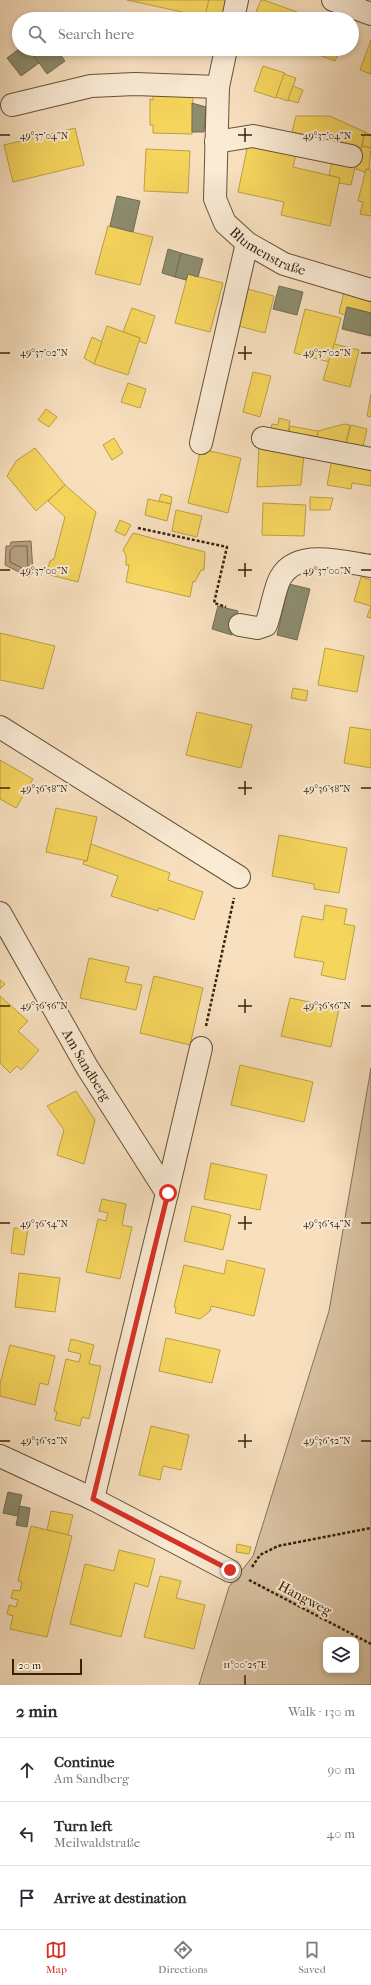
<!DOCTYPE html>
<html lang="en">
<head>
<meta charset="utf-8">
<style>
  :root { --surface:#fff; --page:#f7f7f7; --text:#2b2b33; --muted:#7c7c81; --line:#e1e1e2; --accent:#d93025 }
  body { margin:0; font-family:"IM FELL French Canon",serif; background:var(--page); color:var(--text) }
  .controls { position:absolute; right:12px; bottom:12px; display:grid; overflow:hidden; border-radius:8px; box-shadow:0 2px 6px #0003 }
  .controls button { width:36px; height:36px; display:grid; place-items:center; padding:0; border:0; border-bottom:1px solid var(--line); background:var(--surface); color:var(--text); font:20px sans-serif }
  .scale { position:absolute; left:12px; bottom:10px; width:70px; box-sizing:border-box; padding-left:4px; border:2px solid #36230a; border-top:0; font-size:11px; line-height:14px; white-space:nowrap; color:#36230a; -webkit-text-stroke:3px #faebd5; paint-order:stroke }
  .stop { position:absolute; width:12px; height:12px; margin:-9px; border:3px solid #d93025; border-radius:50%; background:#fff }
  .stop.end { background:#d93025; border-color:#fff; box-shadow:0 1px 4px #0008 }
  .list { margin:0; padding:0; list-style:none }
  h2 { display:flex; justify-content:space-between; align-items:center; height:52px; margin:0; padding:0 16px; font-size:17px }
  h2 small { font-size:13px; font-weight:400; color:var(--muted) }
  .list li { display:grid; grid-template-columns:26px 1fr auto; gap:12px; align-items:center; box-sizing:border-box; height:64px; padding:0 16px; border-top:1px solid var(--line) }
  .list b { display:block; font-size:15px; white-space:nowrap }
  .list p { margin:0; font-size:13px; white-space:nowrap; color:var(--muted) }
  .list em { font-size:13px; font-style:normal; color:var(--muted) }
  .icon { flex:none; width:22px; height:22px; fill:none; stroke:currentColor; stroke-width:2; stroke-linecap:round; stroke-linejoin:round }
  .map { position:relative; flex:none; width:371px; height:1685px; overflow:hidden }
  .search { position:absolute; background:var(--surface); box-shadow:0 2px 6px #0003; left:12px; right:12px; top:12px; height:44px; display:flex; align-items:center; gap:10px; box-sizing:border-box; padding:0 14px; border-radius:22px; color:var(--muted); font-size:15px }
  .sheet { height:244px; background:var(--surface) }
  nav { display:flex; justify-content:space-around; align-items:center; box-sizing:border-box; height:56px; border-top:1px solid var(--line); background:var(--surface); font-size:11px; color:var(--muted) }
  nav a { display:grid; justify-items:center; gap:2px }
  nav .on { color:var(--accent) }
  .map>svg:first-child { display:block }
  .green { fill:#d7c0a0; stroke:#867255; fill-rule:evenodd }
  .water { fill:#b6a081; stroke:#836e51 }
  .homes { fill:#f6d55c; stroke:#bca043 }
  .industry { fill:#8c8c6e; stroke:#726c50 }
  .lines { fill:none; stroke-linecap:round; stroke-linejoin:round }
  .shore { stroke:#766246; stroke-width:1 }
  .minor-casing { stroke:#665237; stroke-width:24 }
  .path { stroke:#36230a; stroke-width:2.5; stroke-dasharray:3 2; stroke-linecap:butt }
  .minor { stroke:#faebd5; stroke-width:22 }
  .route { stroke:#d93025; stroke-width:5 }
  .ticks { fill:none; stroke:#36230a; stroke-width:1.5 }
  .labels { text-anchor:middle; stroke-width:4; stroke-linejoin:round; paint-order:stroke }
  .street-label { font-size:14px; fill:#36230a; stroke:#faebd5 }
  .ticks-label { font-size:10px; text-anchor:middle; fill:#36230a; stroke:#faebd5; stroke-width:4; stroke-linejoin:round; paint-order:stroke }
</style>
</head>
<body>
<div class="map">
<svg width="371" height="1685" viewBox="0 0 371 1685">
  <rect width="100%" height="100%" fill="#f8e0bf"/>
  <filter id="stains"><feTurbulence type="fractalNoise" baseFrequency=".005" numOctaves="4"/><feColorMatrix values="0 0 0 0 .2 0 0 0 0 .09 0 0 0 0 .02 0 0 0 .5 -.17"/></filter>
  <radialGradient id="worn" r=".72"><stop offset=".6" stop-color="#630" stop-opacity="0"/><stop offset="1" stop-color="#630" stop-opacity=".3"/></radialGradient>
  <path class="green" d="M371,1068V1685H199L229,1587L253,1556L329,1311ZM326,1640H356V1670H326Z"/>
  <polygon class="water" points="31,541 33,572 29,577 5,565 6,546 10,546 11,542"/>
  <g class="homes">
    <polygon points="127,0 209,0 205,17"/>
    <polygon points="209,0 226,0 222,19 204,19"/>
    <polygon points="261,0 264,0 316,19 253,19"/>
    <polygon points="371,40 371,74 360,70"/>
    <polygon points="303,49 340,49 335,61"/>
    <polygon points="263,66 285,73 276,98 254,91"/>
    <polygon points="284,74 296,78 288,101 276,97"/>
    <polygon points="293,86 303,90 298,103 288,100"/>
    <polygon points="153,93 193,93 192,134 153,133 153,125 150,125 150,99 153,100"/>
    <polygon points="296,116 330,116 365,132 361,148 292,132"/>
    <polygon points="75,128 84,165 13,182 4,145"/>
    <polygon points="365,132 371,135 371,148 362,146"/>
    <polygon points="248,144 296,154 293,167 340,178 330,226 281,215 284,202 238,192"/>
    <polygon points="362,146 371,148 369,169 366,169 365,172 356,169"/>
    <polygon points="146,149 190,151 188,193 144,191"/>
    <polygon points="332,162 355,167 351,185 339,183 340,178 329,175"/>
    <polygon points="366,169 371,170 371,216 360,214 363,202 358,201"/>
    <polygon points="108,226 153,237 140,285 95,274"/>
    <polygon points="188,274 223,283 210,332 175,323"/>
    <polygon points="240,287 274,296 265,333 231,324"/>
    <polygon points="344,292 371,298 371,313 347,307 345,315 339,313"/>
    <polygon points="132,308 155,316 146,344 139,341 140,338 123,332"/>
    <polygon points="305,309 341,318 330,362 294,353"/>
    <polygon points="107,326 140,338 128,375 94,364"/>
    <polygon points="92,337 102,342 94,364 84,358"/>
    <polygon points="334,344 359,350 350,387 323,380"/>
    <polygon points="253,372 271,376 260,417 243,412"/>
    <polygon points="128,383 146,389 140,408 121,402"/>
    <polygon points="371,394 371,417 367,416"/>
    <polygon points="46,409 57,417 49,427 38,420"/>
    <polygon points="279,418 290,421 287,438 269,435 272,424 278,425"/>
    <polygon points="344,424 350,425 345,447 316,442 318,431"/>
    <polygon points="351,425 367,429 362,451 345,447"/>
    <polygon points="290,426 318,431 316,442 288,437"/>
    <polygon points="114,438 123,453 112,460 103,445"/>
    <polygon points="259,446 304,454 301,485 257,487"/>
    <polygon points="35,448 65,485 36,511 7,476 16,461"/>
    <polygon points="201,449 241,458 228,513 188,503"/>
    <polygon points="333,454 371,461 371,486 352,483 351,489 327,485"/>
    <polygon points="65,485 96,512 78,582 50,575 48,568 50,561 54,559 65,517 48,501"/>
    <polygon points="161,494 172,497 171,504 159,501"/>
    <polygon points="310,497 333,498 330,510 310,510"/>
    <polygon points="148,499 171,504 167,521 145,515"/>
    <polygon points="263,503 306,505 304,536 262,535"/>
    <polygon points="176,510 202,516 197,537 172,531"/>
    <polygon points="120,520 131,525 125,536 115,531"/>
    <polygon points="133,533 205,552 204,570 201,570 195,582 193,581 190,597 126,582 129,565 126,565 126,555 123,550"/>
    <polygon points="361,577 371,580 371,618 367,617 371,606 354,601"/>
    <polygon points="0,633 55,646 43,689 0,680"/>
    <polygon points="325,648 364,656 357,692 318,685"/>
    <polygon points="293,688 308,691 306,701 291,698"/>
    <polygon points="197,712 252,725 241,768 186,755"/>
    <polygon points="350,727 371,730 371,768 344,763"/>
    <polygon points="0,760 33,779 16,808 0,799"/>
    <polygon points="56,808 97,817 87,861 46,852"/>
    <polygon points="279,835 347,848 339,893 314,889 314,884 272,876"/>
    <polygon points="91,844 170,873 168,880 203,892 194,920 159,908 158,911 111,896 118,876 83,864 84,861 87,861"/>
    <polygon points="325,905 347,909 344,924 355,926 345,980 321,975 324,962 294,957 302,916 323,920"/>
    <polygon points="89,958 129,967 125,982 142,985 136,1010 80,998"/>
    <polygon points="154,976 203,988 190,1045 140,1033"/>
    <polygon points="0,980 5,984 0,989"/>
    <polygon points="0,996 28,1021 18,1031 39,1050 21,1070 17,1066 10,1073 0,1063"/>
    <polygon points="290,998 339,1008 331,1047 281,1036"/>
    <polygon points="240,1065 313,1082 304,1122 231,1105"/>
    <polygon points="76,1091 95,1120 84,1164 57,1155 64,1130 47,1106"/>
    <polygon points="211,1163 267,1175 260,1210 204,1199"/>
    <polygon points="102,1199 126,1204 122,1225 132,1227 120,1279 86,1272 98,1219 106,1221 108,1213 99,1211"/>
    <polygon points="192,1206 231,1215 223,1250 184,1241"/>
    <polygon points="14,1228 28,1229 24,1255 11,1253"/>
    <polygon points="227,1260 265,1269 254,1316 211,1306 210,1311 200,1319 175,1313 176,1307 174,1307 184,1265 224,1274"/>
    <polygon points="19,1273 60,1278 55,1312 15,1307"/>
    <polygon points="166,1338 220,1350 212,1383 159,1371"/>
    <polygon points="71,1339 94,1345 89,1364 101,1366 89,1419 82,1417 80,1426 55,1420 57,1412 54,1411 66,1359 79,1362 81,1354 68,1351"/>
    <polygon points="10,1345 55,1356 48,1385 40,1383 35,1405 0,1396 0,1384"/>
    <polygon points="151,1426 189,1435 181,1470 163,1466 160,1480 139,1475"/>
    <polygon points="51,1511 73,1515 68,1535 47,1530"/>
    <polygon points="31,1526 72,1536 47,1637 10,1629 13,1616 7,1614 9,1605 16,1607 18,1600 11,1598 13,1590 20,1591 22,1582 18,1581"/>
    <polygon points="237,1544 251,1547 249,1554 236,1552"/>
    <polygon points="119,1550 155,1559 148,1587 135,1583 121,1637 70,1624 85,1564 114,1571"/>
    <polygon points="160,1576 181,1581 176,1598 205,1605 194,1649 144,1637"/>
  </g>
  <g class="industry">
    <polygon points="19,49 29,49 39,63 21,76 7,58"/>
    <polygon points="40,49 56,49 65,61 47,74 33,54"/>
    <polygon points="192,103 206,107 204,132 192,132"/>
    <polygon points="117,196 140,201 133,232 110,226"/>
    <polygon points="168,249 181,253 175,277 162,273"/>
    <polygon points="181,253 203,259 198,277 188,274 186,280 175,277"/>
    <polygon points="279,286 303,292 297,315 273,309"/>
    <polygon points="347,307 371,313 371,336 342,329"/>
    <polygon points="289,584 310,589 297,640 277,635"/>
    <polygon points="218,606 238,611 232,635 212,629"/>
    <polygon points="8,1492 22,1495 17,1516 3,1513"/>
    <polygon points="20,1506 30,1508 27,1527 16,1525"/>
  </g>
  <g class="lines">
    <polygon class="shore" points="15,546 27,546 28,571 10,562 10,551"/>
    <g class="minor-casing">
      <g id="minor">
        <polyline points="333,0 371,14"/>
        <polyline points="233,19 237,0"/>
        <path id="s1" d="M226,49L218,87L215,199L225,223L247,243L284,264L371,290"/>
        <polyline points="12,105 91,86 135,84 218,87"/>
        <polyline points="216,142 253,136 351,156"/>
        <polyline points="263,438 371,459"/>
        <polyline points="201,443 247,243"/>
        <path d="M240,625L257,628L266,625C271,611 273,597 278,583C292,546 343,562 371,566"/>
        <polyline points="0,727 239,877"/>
        <path id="s2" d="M0,913L87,1067L167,1193L93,1499"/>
        <polyline points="167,1193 201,1048"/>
        <polyline points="0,1456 93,1499 230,1571"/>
      </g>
    </g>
    <g class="path">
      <polyline points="138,528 227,547 214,603 226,607"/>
      <polyline points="206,1026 234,898"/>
      <polyline points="252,1567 260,1555 278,1546 371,1528"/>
      <polyline points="249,1580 371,1644"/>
    </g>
    <use href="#minor" class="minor"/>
  </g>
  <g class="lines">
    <polyline class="route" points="168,1193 93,1499 230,1570"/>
  </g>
  <path class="ticks" d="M245,128V142M0,135H10M238,135H252M361,135H371M245,346V360M0,353H10M238,353H252M361,353H371M245,563V577M0,570H10M238,570H252M361,570H371M245,781V795M0,788H10M238,788H252M361,788H371M245,999V1013M0,1006H10M238,1006H252M361,1006H371M245,1216V1230M0,1223H10M238,1223H252M361,1223H371M245,1434V1448M0,1441H10M238,1441H252M361,1441H371M245,1675V1685"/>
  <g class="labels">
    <g class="street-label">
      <text dy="5" stroke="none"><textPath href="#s1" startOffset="229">Blumenstraße</textPath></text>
      <text dy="5" stroke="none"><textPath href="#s2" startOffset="175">Am Sandberg</textPath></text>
      <text transform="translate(305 1598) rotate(28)" y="5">Hangweg</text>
    </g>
  </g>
  <g class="ticks-label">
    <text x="44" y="139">49°37'04"N</text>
    <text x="327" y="139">49°37'04"N</text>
    <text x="44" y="356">49°37'02"N</text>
    <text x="327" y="356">49°37'02"N</text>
    <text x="44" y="574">49°37'00"N</text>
    <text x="327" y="574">49°37'00"N</text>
    <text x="44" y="792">49°36'58"N</text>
    <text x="327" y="792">49°36'58"N</text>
    <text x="44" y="1009">49°36'56"N</text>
    <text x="327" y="1009">49°36'56"N</text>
    <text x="44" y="1227">49°36'54"N</text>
    <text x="327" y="1227">49°36'54"N</text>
    <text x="44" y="1444">49°36'52"N</text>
    <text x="327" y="1444">49°36'52"N</text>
    <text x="245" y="1668">11°00'25"E</text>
  </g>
  <rect width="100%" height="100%" filter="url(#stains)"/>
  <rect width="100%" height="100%" fill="url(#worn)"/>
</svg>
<div class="controls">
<button><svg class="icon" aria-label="layers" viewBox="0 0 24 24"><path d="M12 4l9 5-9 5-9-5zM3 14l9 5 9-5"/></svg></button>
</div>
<div class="scale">20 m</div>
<div class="stop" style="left:168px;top:1193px"></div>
<div class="stop end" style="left:230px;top:1570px"></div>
<div class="search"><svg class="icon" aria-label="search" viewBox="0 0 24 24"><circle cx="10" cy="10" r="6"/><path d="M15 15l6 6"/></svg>Search here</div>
</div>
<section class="sheet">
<h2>2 min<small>Walk · 130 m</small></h2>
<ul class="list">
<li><svg class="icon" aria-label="ahead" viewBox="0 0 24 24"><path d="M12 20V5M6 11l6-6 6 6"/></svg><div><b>Continue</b><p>Am Sandberg</p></div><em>90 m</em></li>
<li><svg class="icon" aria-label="left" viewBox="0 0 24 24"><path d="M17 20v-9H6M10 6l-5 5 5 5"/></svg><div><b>Turn left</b><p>Meilwaldstraße</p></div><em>40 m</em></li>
<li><svg class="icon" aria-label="arrive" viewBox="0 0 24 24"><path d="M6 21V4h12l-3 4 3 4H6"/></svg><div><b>Arrive at destination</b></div></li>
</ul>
</section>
<nav>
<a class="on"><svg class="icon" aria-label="map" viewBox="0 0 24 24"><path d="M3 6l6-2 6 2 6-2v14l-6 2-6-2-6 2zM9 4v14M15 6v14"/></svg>Map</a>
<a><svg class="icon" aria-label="directions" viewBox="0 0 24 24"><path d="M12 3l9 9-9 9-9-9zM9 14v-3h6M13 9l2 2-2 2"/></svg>Directions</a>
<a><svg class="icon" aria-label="saved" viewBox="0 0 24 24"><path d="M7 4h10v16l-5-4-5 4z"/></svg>Saved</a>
</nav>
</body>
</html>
